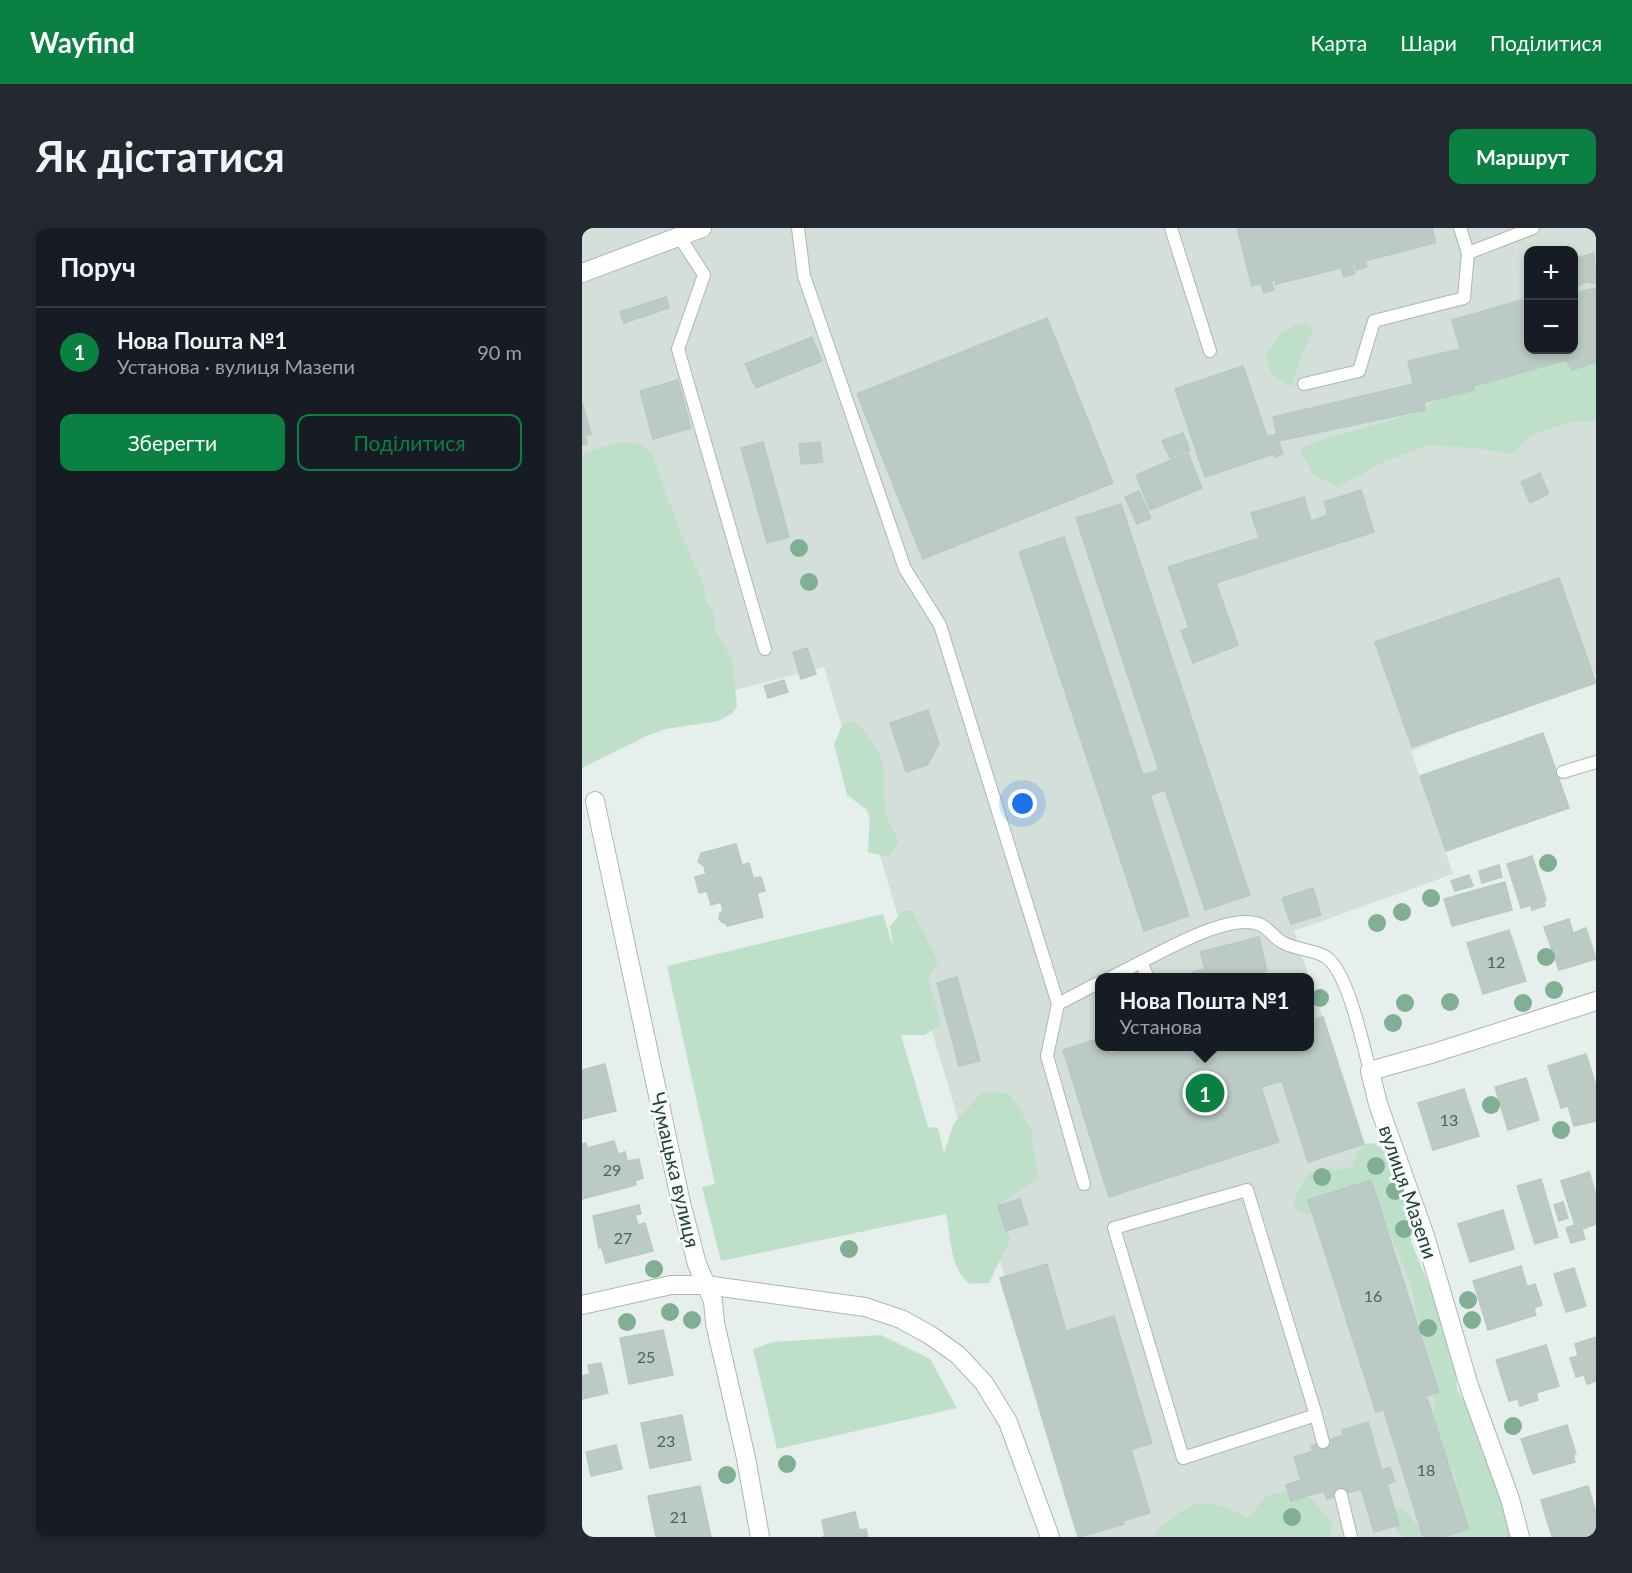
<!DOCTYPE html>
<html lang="uk">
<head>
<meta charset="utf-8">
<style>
  :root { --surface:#171b24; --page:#242831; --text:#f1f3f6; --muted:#9ea1a6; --line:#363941; --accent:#0b8043 }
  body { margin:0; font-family:Lato,sans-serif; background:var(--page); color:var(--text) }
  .controls { position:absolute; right:18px; top:18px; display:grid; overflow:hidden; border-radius:12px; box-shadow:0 3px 9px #0003 }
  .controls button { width:54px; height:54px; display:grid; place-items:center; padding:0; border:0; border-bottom:2px solid var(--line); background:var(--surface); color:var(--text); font:30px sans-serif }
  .you { position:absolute; left:441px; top:576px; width:21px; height:21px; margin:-15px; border:4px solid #fff; border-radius:50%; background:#1a73e8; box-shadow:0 0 0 9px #1a73e833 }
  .badge { display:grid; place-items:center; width:39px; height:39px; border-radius:50%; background:var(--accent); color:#fff; font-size:20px; font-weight:700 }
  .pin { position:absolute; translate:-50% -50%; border:3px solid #fff; box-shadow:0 2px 6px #0006 }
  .popup { position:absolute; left:513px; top:745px; width:219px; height:78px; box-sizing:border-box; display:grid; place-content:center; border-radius:12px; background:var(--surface); filter:drop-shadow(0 2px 4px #0005); font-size:20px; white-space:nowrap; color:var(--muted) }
  .popup b { font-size:22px; color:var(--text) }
  .popup::after { content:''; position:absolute; left:50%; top:100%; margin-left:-12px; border:12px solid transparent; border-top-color:var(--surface) }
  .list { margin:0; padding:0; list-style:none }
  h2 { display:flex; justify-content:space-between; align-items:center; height:78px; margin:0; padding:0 24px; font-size:26px }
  h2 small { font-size:20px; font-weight:400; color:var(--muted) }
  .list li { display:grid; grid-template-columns:39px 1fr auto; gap:18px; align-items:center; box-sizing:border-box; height:90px; padding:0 24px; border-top:2px solid var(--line) }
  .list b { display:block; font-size:22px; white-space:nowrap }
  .list p { margin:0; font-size:20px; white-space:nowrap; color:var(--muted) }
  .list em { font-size:20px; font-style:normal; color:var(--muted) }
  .actions { display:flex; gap:12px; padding:18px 24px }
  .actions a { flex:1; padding:14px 0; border:2px solid var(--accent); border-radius:12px; text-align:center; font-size:21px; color:var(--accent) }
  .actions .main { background:var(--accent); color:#fff }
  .map { position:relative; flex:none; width:1014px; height:1309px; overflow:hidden; border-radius:12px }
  header { display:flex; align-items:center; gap:36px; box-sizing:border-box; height:84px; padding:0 30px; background:var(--accent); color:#fff }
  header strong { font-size:28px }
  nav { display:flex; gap:33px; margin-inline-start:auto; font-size:21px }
  .intro { display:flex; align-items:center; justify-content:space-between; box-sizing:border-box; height:144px; padding:0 36px }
  h1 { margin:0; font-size:42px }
  .button { padding:15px 27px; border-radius:12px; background:var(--accent); color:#fff; font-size:21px; font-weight:700 }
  main { display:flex; gap:36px; padding:0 36px }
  aside { flex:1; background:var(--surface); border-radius:12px; box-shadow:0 3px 9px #0003 }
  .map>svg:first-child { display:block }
  .built { fill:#d4dfda; fill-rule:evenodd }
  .green { fill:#bfe0c8 }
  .building { fill:#bbcac4; stroke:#b8c9c2; stroke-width:1.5 }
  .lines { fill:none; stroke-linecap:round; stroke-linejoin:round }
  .lane-casing { stroke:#a8b8b2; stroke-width:14 }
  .street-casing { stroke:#a8b8b2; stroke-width:20 }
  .lane { stroke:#fff; stroke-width:12 }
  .street { stroke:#fff; stroke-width:18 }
  .tree { fill:#80af93 }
  .labels { text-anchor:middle; stroke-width:6; stroke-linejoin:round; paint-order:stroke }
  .number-label { font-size:16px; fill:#4a645c }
  .street-label { font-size:20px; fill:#24423a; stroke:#f7fbf9 }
</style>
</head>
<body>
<header>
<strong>Wayfind</strong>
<nav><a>Карта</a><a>Шари</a><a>Поділитися</a></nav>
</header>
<div class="intro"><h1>Як дістатися</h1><a class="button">Маршрут</a></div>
<main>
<aside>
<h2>Поруч<small></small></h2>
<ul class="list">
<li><span class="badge">1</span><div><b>Нова Пошта №1</b><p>Установа · вулиця Мазепи</p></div><em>90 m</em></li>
</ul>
<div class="actions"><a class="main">Зберегти</a><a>Поділитися</a></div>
</aside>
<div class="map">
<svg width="1014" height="1309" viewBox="0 0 1014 1309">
  <rect width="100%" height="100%" fill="#e6efeb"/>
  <path class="built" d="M0,0H1014V446L829,523L871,646L712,703L727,749L518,750V818H728V752L910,1303L812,1309H500L242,439L0,502ZM946,22H992V122H946Z"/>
  <g class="green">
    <polygon points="720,94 732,101 717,133 710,160 688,144 684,126 698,105"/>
    <polygon points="1014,124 1014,193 989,194 949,207 930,226 891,220 846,217 797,236 756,260 731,246 718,221 741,211 838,184 856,169 892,163 912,143 939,138 982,133 1011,126"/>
    <polygon points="35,214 58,216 70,225 98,304 121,355 124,372 132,386 133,402 150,432 155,478 151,485 136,493 84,501 67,507 0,540 0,226"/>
    <path d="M271,493C285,504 301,526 302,545C303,559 301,574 305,588C308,597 313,606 317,614L306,629L286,624L288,584L265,567L252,516L261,496Z"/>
    <path d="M321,683H330L356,734L346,751L359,796L343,807H319L346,899L356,900L362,925L372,895L398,867L407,863L428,866L449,900L456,950L416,978L424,1003L429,1010L407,1055L388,1056C367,1040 369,1009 364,986L139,1033L120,959L133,956L85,738L301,686L311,719L308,698Z"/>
    <path d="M790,915L797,918L804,926L822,958L829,1013L868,1111V1128L874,1144L875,1161L893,1191L902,1226L914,1260L927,1284L931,1309H822C810,1303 812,1292 813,1280L821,1281L838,1301L872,1299L881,1297L884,1288L875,1261L874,1251L856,1213L851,1185L854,1149L837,1097L829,1058L808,1005L779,965L727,986L717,984L711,977C714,966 723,944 736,942C747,939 758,944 770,939L776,923L782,916Z"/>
    <polygon points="299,1107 348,1131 375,1180 195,1221 171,1121 191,1114"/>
    <path d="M702,1263L729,1270L750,1295L748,1309H573C576,1299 584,1295 592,1289C620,1266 637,1276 666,1290L683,1269Z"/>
  </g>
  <g class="building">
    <polygon points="655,0 850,0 853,11 853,15 783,33 785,39 774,42 773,36 770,37 773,46 762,49 759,40 694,56 693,52 689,53 692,62 682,65 679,55 670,58"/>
    <polygon points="1012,25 1014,56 1004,54 992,60 992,31"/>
    <polygon points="1014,60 1014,134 990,142 984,132 892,158 893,162 842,174 843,182 696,213 691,189 831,156 826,133 878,121 870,92 946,70 946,122 992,122 992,65"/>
    <polygon points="84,69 87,80 42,95 38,84"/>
    <polygon points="465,90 531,255 341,331 275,166"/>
    <polygon points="230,109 240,133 174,160 163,136"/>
    <polygon points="661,138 691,226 623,249 593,161"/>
    <polygon points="96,152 109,200 71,211 58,163"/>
    <polygon points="0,174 9,206 3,208 5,216 0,217"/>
    <polygon points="601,205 608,222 588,230 580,213"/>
    <polygon points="694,206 701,226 693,229 685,209"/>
    <polygon points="181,214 207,309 185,315 159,220"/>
    <polygon points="238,214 241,234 219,236 217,216"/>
    <polygon points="606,225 620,260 568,282 554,247"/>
    <polygon points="958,245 967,266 948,275 939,254"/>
    <polygon points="779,262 792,304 634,355 656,417 611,435 599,402 607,400 586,339 677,310 669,285 722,269 729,293 746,287 742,274"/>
    <polygon points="557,263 569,290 555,296 543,269"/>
    <polygon points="539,276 668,667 623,682 583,562 568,567 607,688 562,703 437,324 482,309 561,547 577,542 494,290"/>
    <polygon points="977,350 1014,455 830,519 793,414"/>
    <polygon points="225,420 234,446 219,451 211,424"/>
    <polygon points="202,452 206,464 186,470 182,458"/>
    <polygon points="346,482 357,516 345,537 324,544 308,495"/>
    <polygon points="961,505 987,580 864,623 838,548"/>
    <polygon points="154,616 160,637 167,635 171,650 179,649 183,663 175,665 181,689 145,698 144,695 141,695 137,691 138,685 141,683 139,674 129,677 125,663 117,665 113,649 124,646 122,638 116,634 119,625"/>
    <polygon points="950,628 964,672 962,673 963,678 950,682 949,677 939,680 925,636"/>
    <polygon points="917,637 920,649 900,655 897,643"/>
    <polygon points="887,647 891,658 873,663 869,653"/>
    <polygon points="923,654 930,682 870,698 862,671"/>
    <polygon points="731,660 739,687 709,696 700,670"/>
    <polygon points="987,691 991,705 1004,700 1014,731 977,742 962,699"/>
    <polygon points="927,702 944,753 901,766 885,715"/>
    <polygon points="677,709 685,743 658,750 612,750 611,744 623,741 618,724"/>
    <polygon points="375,749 398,833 377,838 355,755"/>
    <polygon points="741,789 782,916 726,934 700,853 679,859 697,914 527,969 481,822 518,810 518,818 526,818 528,826 552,818 728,818 728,793"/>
    <polygon points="1004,826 1014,858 1014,893 992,898 986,878 979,880 966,838"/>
    <polygon points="23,836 34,883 0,891 0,842"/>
    <polygon points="944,850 957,892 926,902 913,859"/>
    <polygon points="882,861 897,908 851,922 836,875"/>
    <polygon points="32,913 36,926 43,924 45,933 57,931 61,950 53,953 54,957 0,971 0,916 4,915 5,920"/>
    <polygon points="1007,944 1014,967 1014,996 1000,1001 1003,1011 989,1015 984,1000 993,997 979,953"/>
    <polygon points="959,951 976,1009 953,1016 935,958"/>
    <polygon points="789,952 857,1164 794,1184 726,972"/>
    <polygon points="438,971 446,996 424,1003 416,978"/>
    <polygon points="981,974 986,990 977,993 972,977"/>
    <polygon points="57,977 59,986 53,987 56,997 63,995 71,1023 24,1035 20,1020 17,1020 11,988"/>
    <polygon points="921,982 932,1021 888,1034 876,996"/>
    <polygon points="465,1036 484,1103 532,1088 570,1215 549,1222 568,1285 541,1293 542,1296 498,1309 496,1309 418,1050"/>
    <polygon points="939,1038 945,1059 953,1056 960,1077 952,1080 954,1087 906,1102 891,1053"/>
    <polygon points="992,1040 1004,1078 984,1084 972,1046"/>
    <polygon points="81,1102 91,1147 47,1156 38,1110"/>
    <polygon points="1014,1109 1014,1153 1005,1156 1002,1147 994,1149 988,1130 996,1128 993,1116"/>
    <polygon points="964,1117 977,1158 954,1165 956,1172 938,1178 936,1171 927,1173 914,1132"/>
    <polygon points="19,1135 26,1165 0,1171 0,1148 8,1146 6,1137"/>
    <polygon points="845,1170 887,1301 860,1309 841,1309 802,1183"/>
    <polygon points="100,1187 109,1232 68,1240 59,1195"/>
    <polygon points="786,1194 800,1242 808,1239 813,1254 805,1256 817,1297 792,1304 779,1261 745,1271 742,1263 709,1273 704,1257 719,1252 712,1229 731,1223 729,1218 762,1207 760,1202"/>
    <polygon points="985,1197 994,1226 991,1227 993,1234 951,1246 939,1211"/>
    <polygon points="34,1217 40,1241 9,1248 4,1224"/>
    <polygon points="118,1258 129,1309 74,1309 66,1268"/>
    <polygon points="1006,1258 1014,1285 1014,1305 1000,1309 970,1309 959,1272"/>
    <polygon points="273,1284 277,1302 284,1301 286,1309 240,1309 243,1308 240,1292"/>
  </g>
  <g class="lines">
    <g class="lane-casing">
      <g id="lane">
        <polyline points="216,0 222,48 323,341 358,397 476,776 465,828 502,956"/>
        <polyline points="589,0 628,123"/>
        <polyline points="878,0 886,25"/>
        <polyline points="97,8 122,47 96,121 183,421"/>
        <polyline points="722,156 777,143 792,93 882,70 886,25 951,0"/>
        <polyline points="981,544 1014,534"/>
        <path d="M559,734C586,721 650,683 679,697C687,701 692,710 700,714C713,722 731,721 744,729C766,744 781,817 788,843"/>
        <polyline points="528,750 559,734 566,750"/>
        <polyline points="476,776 518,754"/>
        <polyline points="734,1187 601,1230 532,1000 665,962 734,1187 741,1214"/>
        <polyline points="759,1267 769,1309"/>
      </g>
    </g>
    <g class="street-casing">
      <g id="street">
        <polyline points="0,45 120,0"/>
        <polyline points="13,573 99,975 115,1036 131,1073 133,1095 164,1230 178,1309"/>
        <polyline points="0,1077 89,1057 124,1057 283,1079 319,1091 348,1107 376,1127 402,1155 426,1194 468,1309"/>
        <polyline points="938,1309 928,1271 887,1158 843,1008 796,876 788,843 852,825 1014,773"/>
      </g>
    </g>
    <use href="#lane" class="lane"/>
    <use href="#street" class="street"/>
  </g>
  <g class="tree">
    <circle cx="217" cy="320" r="9"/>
    <circle cx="227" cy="354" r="9"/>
    <circle cx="966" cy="635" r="9"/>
    <circle cx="849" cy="670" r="9"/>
    <circle cx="820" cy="684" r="9"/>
    <circle cx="795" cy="695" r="9"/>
    <circle cx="964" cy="729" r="9"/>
    <circle cx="972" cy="762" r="9"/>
    <circle cx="738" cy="770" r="9"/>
    <circle cx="868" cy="774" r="9"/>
    <circle cx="823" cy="775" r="9"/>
    <circle cx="941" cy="775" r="9"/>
    <circle cx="811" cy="795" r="9"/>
    <circle cx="909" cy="877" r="9"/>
    <circle cx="979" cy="902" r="9"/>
    <circle cx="794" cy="938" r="9"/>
    <circle cx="740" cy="949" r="9"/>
    <circle cx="813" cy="963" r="9"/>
    <circle cx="822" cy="1001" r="9"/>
    <circle cx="267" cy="1021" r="9"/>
    <circle cx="72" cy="1041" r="9"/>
    <circle cx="886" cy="1072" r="9"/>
    <circle cx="88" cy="1084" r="9"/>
    <circle cx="110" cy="1092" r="9"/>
    <circle cx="890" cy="1092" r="9"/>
    <circle cx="45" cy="1094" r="9"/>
    <circle cx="846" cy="1100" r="9"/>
    <circle cx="931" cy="1198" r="9"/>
    <circle cx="205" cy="1236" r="9"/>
    <circle cx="145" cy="1247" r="9"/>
    <circle cx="710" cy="1289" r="9"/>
  </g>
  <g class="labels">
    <g class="number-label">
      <text x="914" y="740">12</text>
      <text x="867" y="898">13</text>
      <text x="30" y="948">29</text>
      <text x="41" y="1016">27</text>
      <text x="791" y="1074">16</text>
      <text x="64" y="1135">25</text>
      <text x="84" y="1219">23</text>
      <text x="844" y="1248">18</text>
      <text x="97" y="1295">21</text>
    </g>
    <g class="street-label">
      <text transform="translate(93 942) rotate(77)" y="7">Чумацька вулиця</text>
      <text transform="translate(826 964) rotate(71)" y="7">вулиця Мазепи</text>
    </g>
  </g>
</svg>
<div class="controls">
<button>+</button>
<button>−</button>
</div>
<div class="you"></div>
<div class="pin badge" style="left:623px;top:865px">1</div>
<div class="popup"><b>Нова Пошта №1</b>Установа</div>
</div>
</main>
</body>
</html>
